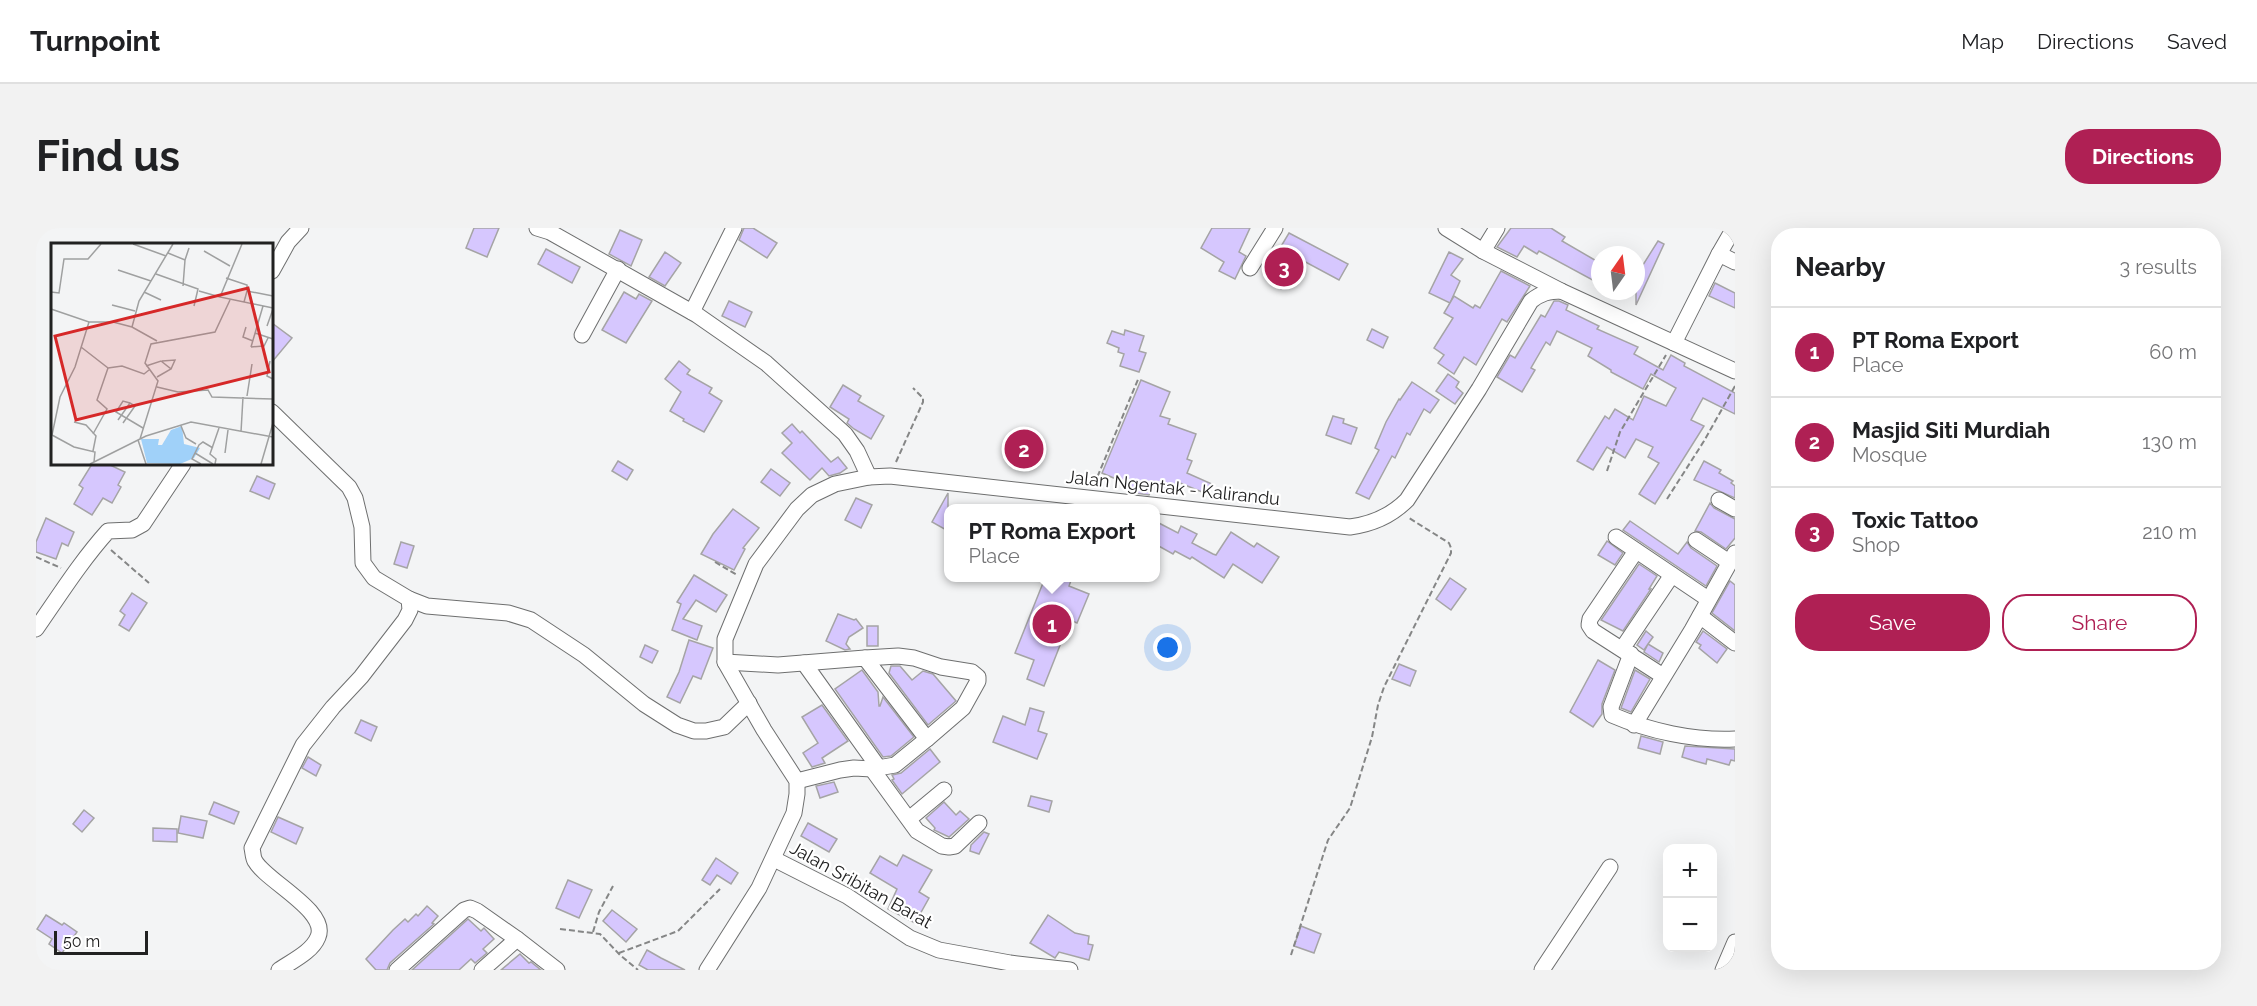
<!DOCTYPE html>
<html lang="en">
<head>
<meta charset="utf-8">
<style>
  :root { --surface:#fff; --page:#f2f2f2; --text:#202124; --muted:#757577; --line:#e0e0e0; --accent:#af2054 }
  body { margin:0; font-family:Raleway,sans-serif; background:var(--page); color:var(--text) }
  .controls { position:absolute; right:18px; bottom:18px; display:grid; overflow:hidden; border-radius:12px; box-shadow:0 6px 24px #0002 }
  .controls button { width:54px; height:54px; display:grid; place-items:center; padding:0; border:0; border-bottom:2px solid var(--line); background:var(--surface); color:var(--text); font:30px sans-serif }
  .compass { position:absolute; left:1555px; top:18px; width:54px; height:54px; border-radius:50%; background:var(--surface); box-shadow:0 6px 24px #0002; rotate:14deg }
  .scale { position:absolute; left:18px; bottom:15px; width:94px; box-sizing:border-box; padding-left:6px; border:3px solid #212121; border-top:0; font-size:16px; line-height:21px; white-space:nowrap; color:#212121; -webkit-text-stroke:4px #fff; paint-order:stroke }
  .you { position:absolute; left:1132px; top:420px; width:21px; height:21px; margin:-15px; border:4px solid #fff; border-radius:50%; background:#1a73e8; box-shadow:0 0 0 9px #1a73e833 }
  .badge { display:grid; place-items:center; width:39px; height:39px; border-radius:50%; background:var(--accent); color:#fff; font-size:20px; font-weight:700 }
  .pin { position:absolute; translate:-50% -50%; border:3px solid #fff; box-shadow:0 2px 6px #0006 }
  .popup { position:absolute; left:908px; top:276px; width:216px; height:78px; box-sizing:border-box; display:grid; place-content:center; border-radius:12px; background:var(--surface); filter:drop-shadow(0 2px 4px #0005); font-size:20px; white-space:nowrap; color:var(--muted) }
  .popup b { font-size:22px; color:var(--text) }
  .popup::after { content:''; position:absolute; left:50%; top:100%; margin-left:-12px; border:12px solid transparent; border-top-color:var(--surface) }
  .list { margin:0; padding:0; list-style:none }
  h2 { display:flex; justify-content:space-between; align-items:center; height:78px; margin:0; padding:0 24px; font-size:26px }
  h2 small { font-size:20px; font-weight:400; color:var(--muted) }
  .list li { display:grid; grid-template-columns:39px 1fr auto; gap:18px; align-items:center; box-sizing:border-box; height:90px; padding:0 24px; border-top:2px solid var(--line) }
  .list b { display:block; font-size:22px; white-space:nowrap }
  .list p { margin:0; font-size:20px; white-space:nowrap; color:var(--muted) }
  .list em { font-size:20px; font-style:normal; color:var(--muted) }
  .actions { display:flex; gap:12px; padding:18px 24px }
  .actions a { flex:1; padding:14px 0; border:2px solid var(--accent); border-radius:24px; text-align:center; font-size:21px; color:var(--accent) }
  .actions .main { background:var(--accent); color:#fff }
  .map { position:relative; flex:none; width:1699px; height:742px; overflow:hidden; border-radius:24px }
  header { display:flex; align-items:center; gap:36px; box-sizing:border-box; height:84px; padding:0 30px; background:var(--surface); border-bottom:2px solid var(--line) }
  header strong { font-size:28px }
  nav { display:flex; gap:33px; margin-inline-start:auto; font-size:21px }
  .intro { display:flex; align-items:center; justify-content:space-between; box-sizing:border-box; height:144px; padding:0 36px }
  h1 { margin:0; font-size:42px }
  .button { padding:15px 27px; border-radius:24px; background:var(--accent); color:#fff; font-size:21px; font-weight:700 }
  main { display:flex; gap:36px; padding:0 36px }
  aside { flex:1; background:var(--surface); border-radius:24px; box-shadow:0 6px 24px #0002 }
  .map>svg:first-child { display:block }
  .building { fill:#d6c7fe; stroke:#a5a4a5; stroke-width:1.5 }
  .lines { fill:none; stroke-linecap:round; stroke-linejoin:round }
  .minor-casing { stroke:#6e6f6f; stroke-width:17 }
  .path { stroke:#858686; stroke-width:2; stroke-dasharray:6 3; stroke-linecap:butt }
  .minor { stroke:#fff; stroke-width:15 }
  .labels { text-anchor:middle; stroke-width:4.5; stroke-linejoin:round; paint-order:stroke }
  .street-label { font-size:18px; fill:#212121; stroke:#fff }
  .inset-road { fill:none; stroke:#9fa0a0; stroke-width:1.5 }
  .view { fill:#d62828; fill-opacity:0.15; stroke:#d62828; stroke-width:3 }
  .inset-edge { fill:none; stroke:#212121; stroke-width:3 }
</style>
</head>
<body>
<header>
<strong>Turnpoint</strong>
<nav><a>Map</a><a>Directions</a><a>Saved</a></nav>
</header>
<div class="intro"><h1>Find us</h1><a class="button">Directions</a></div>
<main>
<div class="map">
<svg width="1699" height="742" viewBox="0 0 1699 742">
  <rect width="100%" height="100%" fill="#f3f4f5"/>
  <g class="building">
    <polygon points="438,0 463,0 451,29 430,20"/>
    <polygon points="708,0 717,0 741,15 731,30 703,12"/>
    <polygon points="1176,0 1214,0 1203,24 1210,28 1199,51 1183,43 1188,34 1165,20"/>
    <polygon points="1475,0 1515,0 1529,9 1526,13 1564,35 1564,56 1503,23 1501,26 1488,18 1481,29 1461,19"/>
    <polygon points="584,2 606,12 595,38 573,26"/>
    <polygon points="1253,5 1312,36 1303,52 1264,31 1245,61 1232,53 1250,24 1244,20"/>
    <polygon points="1622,13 1628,16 1600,77 1600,48"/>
    <polygon points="510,21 544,39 536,55 502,36"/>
    <polygon points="629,24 645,35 629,58 613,49"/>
    <polygon points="1413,24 1427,31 1415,47 1424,53 1414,75 1393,65"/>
    <polygon points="1465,43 1494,58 1471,94 1466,91 1440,137 1428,129 1418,146 1402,135 1408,127 1398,120 1417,90 1408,85 1418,68 1437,80 1439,77 1444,80"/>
    <polygon points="1679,55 1699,65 1699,80 1673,68"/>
    <polygon points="588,64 600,71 603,66 616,73 590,115 566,102"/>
    <polygon points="693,73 716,84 709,99 686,88"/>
    <polygon points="1518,73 1523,73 1532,77 1530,82 1563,98 1561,101 1602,119 1598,126 1627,142 1635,127 1649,135 1648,138 1699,165 1699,186 1667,170 1655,192 1668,198 1619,276 1603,266 1623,235 1612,229 1617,219 1600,211 1589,230 1571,219 1557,242 1541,233 1569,188 1573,191 1579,181 1597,192 1608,168 1630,178 1640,160 1615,146 1607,161 1575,144 1575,142 1552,128 1556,120 1521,103 1514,117 1510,114 1495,140 1499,142 1486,164 1461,149 1474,127 1479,130 1505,87 1509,89"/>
    <polygon points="236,95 256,110 236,134"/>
    <polygon points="1336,101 1352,109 1347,120 1331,112"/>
    <polygon points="1089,102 1108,108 1103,123 1110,125 1103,144 1084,138 1088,126 1082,124 1083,120 1071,115 1076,103 1088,107"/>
    <polygon points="643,133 654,142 651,146 676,160 673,165 686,173 668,204 647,193 648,191 634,183 645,164 629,151"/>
    <polygon points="1412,146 1423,154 1420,159 1427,165 1419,176 1400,163"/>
    <polygon points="1105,152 1134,164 1124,188 1134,191 1132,196 1160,206 1151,231 1156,233 1151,245 1176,256 1171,266 1144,255 1139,265 1118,256 1113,267 1091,264 1094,257 1066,245"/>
    <polygon points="1376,154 1403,172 1394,185 1388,181 1374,207 1371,205 1359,230 1356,228 1333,271 1320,265 1343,222 1339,220 1350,194 1363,171 1364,172"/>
    <polygon points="807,157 825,168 822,173 848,188 835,211 818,201 811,195 813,191 794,179"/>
    <polygon points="1297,188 1308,191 1307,195 1321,200 1315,216 1290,207"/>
    <polygon points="756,196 764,205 766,203 795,234 802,229 811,240 804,245 793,248 786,240 774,252 746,225 756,215 746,205"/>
    <polygon points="582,233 597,242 591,252 576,243"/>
    <polygon points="1668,233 1685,242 1683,245 1697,253 1695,255 1699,258 1699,270 1658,252"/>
    <polygon points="56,236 72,236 89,244 82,257 85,259 76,275 67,270 56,287 38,276 47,260 43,257"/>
    <polygon points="735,241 754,255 744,268 725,254"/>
    <polygon points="221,248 239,256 233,271 214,263"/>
    <polygon points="912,265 912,303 896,294"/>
    <polygon points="820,270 836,277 825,300 809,292"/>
    <polygon points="1674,275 1678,280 1699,291 1699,310 1690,321 1665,304 1659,303"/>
    <polygon points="697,281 723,300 707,320 709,321 698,342 665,326 677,306"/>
    <polygon points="10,290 38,304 32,318 26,315 20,331 0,324 0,314"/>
    <polygon points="1119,293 1142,305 1145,298 1161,306 1156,315 1177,326 1180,327 1195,304 1218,319 1221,315 1243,329 1226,355 1197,336 1188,350 1156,329 1154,331 1139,323 1137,326 1119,316"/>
    <polygon points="1594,293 1642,326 1651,314 1655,320 1681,338 1670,358 1587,302"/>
    <polygon points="1571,313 1587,325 1579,337 1562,327"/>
    <polygon points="365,314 378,318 371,340 358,336"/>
    <polygon points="1603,336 1621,348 1613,361 1615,361 1587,403 1565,392"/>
    <polygon points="658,347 691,367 680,384 660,372 647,391 666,398 661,412 636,402 645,376 641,374"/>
    <polygon points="1009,350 1036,350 1033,358 1053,366 1041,395 1034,392 1008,458 991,451 998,432 979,425"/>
    <polygon points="1414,350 1430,361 1415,382 1400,371"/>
    <polygon points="1694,353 1699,357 1699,403 1676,385"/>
    <polygon points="96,365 111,375 93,403 83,397 89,387 84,383"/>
    <polygon points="802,386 818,392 820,391 827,400 813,409 810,416 814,421 809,422 790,413"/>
    <rect x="831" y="398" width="11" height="20"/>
    <polygon points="1610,403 1617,409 1612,416 1627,425 1623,434 1608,424 1612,416 1608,422 1601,417"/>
    <polygon points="1667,403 1691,421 1681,435 1663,420 1665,417 1660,414"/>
    <polygon points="653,412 677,420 665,451 657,448 644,475 631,469 643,444"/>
    <polygon points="609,417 622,423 616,435 604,429"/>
    <polygon points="1562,432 1579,442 1566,476 1566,486 1557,499 1534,484"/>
    <polygon points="1363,436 1380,443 1374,458 1356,451"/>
    <polygon points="855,438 864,438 876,452 887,443 897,446 920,473 892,497 853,445"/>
    <polygon points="826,442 842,464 843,478 844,478 847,469 878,509 855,528 847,529 799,461"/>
    <polygon points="1599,442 1614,451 1595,484 1585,480"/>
    <polygon points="786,477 812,513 786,530 789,535 776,539 767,525 782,515 766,489"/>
    <polygon points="994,480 1008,484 1002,503 1011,506 1001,531 957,514 967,488 989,497"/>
    <polygon points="325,492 341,499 335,513 319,505"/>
    <polygon points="1605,508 1627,514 1624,526 1602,520"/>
    <polygon points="1649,518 1699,521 1699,533 1695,532 1693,537 1671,531 1670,536 1659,533 1646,529"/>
    <polygon points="894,521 904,534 866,566 856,552 858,551 856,547 865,545"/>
    <polygon points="272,529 285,537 280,548 266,540"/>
    <polygon points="798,554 802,564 784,570 780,558"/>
    <polygon points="995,568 1016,573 1013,584 992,578"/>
    <polygon points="178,574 203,584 198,596 173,586"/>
    <polygon points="908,574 920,587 924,583 933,591 913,609 898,602 899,600 890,590"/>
    <polygon points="48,582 58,590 46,604 37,596"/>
    <polygon points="145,588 171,593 167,610 142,605"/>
    <polygon points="242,589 267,600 260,616 235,604"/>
    <polygon points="772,595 801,611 793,624 765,608"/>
    <polygon points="117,600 141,601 141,614 117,613"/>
    <polygon points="948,604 953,606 943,626 934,623 935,617"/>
    <polygon points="867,627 896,642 883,664 893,670 879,695 852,681 861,661 834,645 844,628 861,638"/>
    <polygon points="680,630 702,645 695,656 681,647 674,657 666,652"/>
    <polygon points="532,652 556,662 543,690 520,680"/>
    <polygon points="391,678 402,688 396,695 398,696 354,735 351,742 340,742 330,731 357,702 369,691 372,694 380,686 382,688"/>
    <polygon points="576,682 601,701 590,714 567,693"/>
    <polygon points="10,687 26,697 28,695 41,704 26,725 13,716 16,711 1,701"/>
    <polygon points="1012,687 1039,705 1053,708 1052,716 1057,717 1053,732 1023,724 1019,730 994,715"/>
    <polygon points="432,691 445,703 448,700 458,711 447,721 451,725 439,735 435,731 423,742 376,742"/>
    <polygon points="1265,698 1285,706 1278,725 1258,718"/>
    <polygon points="611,722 625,730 649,742 612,742 603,737"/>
    <polygon points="484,726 493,735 495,734 505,742 465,742"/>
  </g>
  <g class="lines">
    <g class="minor-casing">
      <g id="minor">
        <polyline points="501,0 514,4 661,87 730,135 809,206 821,223 833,249"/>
        <polyline points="1410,0 1447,23"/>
        <polyline points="1461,0 1447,23 1525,63 1699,143"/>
        <polyline points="1683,26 1698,0"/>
        <polyline points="1214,40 1239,0"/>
        <polyline points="236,43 252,14 265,0"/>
        <polyline points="656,84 698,0"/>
        <polyline points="546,107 582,41"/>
        <polyline points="1638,115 1683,26 1699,34"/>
        <path d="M236,184L313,259L319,270L326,299L327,335L338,350L373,371L374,382L369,392L325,449L297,479L267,517L216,620C217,624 217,630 219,633C230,653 293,683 282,709C276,724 256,733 243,742"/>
        <polyline points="1683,272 1699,281"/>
        <polyline points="1580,309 1672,371"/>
        <polyline points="1660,312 1693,334"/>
        <polyline points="1600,323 1554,391 1553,397 1557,403 1627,448"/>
        <polyline points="373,371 391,378 472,385 495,392 548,427 608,476 641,497 658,503 670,503 688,499 713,475"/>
        <polyline points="1664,388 1699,415"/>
        <path d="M0,401C23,368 45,333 72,303L96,302L107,296L147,236"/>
        <polyline points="1586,421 1636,347"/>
        <path d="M1595,426L1575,479L1576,487C1613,503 1658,513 1699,511"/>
        <polyline points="829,430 862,428 878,430 905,439 936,444 942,449 942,453 927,480 891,511"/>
        <polyline points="689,434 742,437 829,430 891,511 859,537 836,541 818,540 804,542 761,553"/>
        <polyline points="768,435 843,540"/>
        <polyline points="1598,497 1656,402 1699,325"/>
        <polyline points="836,541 881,603 906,618 913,619 919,618 943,595"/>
        <polyline points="873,591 908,562"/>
        <polyline points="738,631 811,668 874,710 903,722 974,735 1034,742"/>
        <polyline points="361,742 428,682 434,680 441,683 481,711"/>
        <polyline points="446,742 481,711 521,742"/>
        <path d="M671,742L723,660L758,585L761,566V553L728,502L689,434V411L720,336L761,281L776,267L799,256L833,249L854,248L1314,299C1337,296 1355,288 1371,272L1443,161L1495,73C1505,65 1513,63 1525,63"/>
        <polyline points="1506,742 1574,639"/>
        <polyline points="1687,742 1699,714"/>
      </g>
    </g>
    <g class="path">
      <polyline points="860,234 887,174 887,170 877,160"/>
      <polyline points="1571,243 1584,204 1630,127"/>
      <polyline points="1058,257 1103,149"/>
      <polyline points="1631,271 1668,213 1699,158"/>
      <polyline points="75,322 113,355"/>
      <polyline points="0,329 25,340"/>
      <polyline points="679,334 701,347"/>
      <polyline points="524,701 564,706 584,727 602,742"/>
      <polyline points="557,704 563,684 577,658"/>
      <polyline points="583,725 642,703 684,661"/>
      <polyline points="1255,727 1292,612 1314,580 1336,509 1342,477 1348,459 1415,325 1415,320 1413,315 1373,290"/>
    </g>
    <use href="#minor" class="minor"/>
  </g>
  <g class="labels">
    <g class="street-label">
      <text transform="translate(1137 260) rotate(6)" y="6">Jalan Ngentak - Kalirandu</text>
      <text transform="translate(825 657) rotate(29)" y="6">Jalan Sribitan Barat</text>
    </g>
  </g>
  <g transform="translate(15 15)">
    <rect width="222" height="222" fill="#f3f4f5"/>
    <path d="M131,183L133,201L149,205L143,215L129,221L96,220L90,196H108L107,202H111L120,187Z" fill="#a0d1f9"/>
    <path class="inset-road" d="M82,1L115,13M191,1L169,54L222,65M153,8L179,23M117,10L134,17L138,5M67,27L100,38M105,31L147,46L143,63M175,35L196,42V48M132,43L134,17M148,48L169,54M0,49L8,50L13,16H37L50,1M93,49L110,57M193,59L196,48L222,53M61,62L84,68M0,66L38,79H62L81,84L106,98M216,83L222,66M81,84L88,58L122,1M195,84L192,94L202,98M204,90L222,96M30,104L57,125L46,157L56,166L42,191M200,104L212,63M200,104L213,103L217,95M111,118L124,117L120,126M219,118L216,133L222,136M95,123L110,118L120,126L106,134M57,125L71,123L93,131L98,127M106,144L127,149L157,147L161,154L222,156M196,153L201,121M79,160L72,158L65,169L92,185M67,177L79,160L84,163L72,180M23,179L35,182L45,193L42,208M130,183L135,195L145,201M190,189L192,154M1,192L9,154L24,124L38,79M1,192L23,204L44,209L43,219M89,196L107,138L94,120L100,101L164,89L179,57M87,197L95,221M144,210L162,221M174,210L177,187M39,221L95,193L140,179L222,194M150,221L141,216L148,202L152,199L162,205M164,221L165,216L159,211L168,185M210,221L222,180"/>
    <path class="view" d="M197,45L218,129L25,177L4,93Z"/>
    <rect width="222" height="222" class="inset-edge"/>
  </g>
</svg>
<div class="controls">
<button>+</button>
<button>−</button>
</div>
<svg class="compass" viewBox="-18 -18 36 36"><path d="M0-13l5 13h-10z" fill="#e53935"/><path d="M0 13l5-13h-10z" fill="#757577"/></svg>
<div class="scale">50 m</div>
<div class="you"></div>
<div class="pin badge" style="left:1016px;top:396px">1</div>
<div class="popup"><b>PT Roma Export</b>Place</div>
<div class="pin badge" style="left:988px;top:221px">2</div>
<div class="pin badge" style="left:1248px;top:39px">3</div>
</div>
<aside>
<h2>Nearby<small>3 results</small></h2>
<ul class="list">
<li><span class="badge">1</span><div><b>PT Roma Export</b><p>Place</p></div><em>60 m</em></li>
<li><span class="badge">2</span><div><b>Masjid Siti Murdiah</b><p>Mosque</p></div><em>130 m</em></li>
<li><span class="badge">3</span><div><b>Toxic Tattoo</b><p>Shop</p></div><em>210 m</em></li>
</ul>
<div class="actions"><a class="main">Save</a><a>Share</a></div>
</aside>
</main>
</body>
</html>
